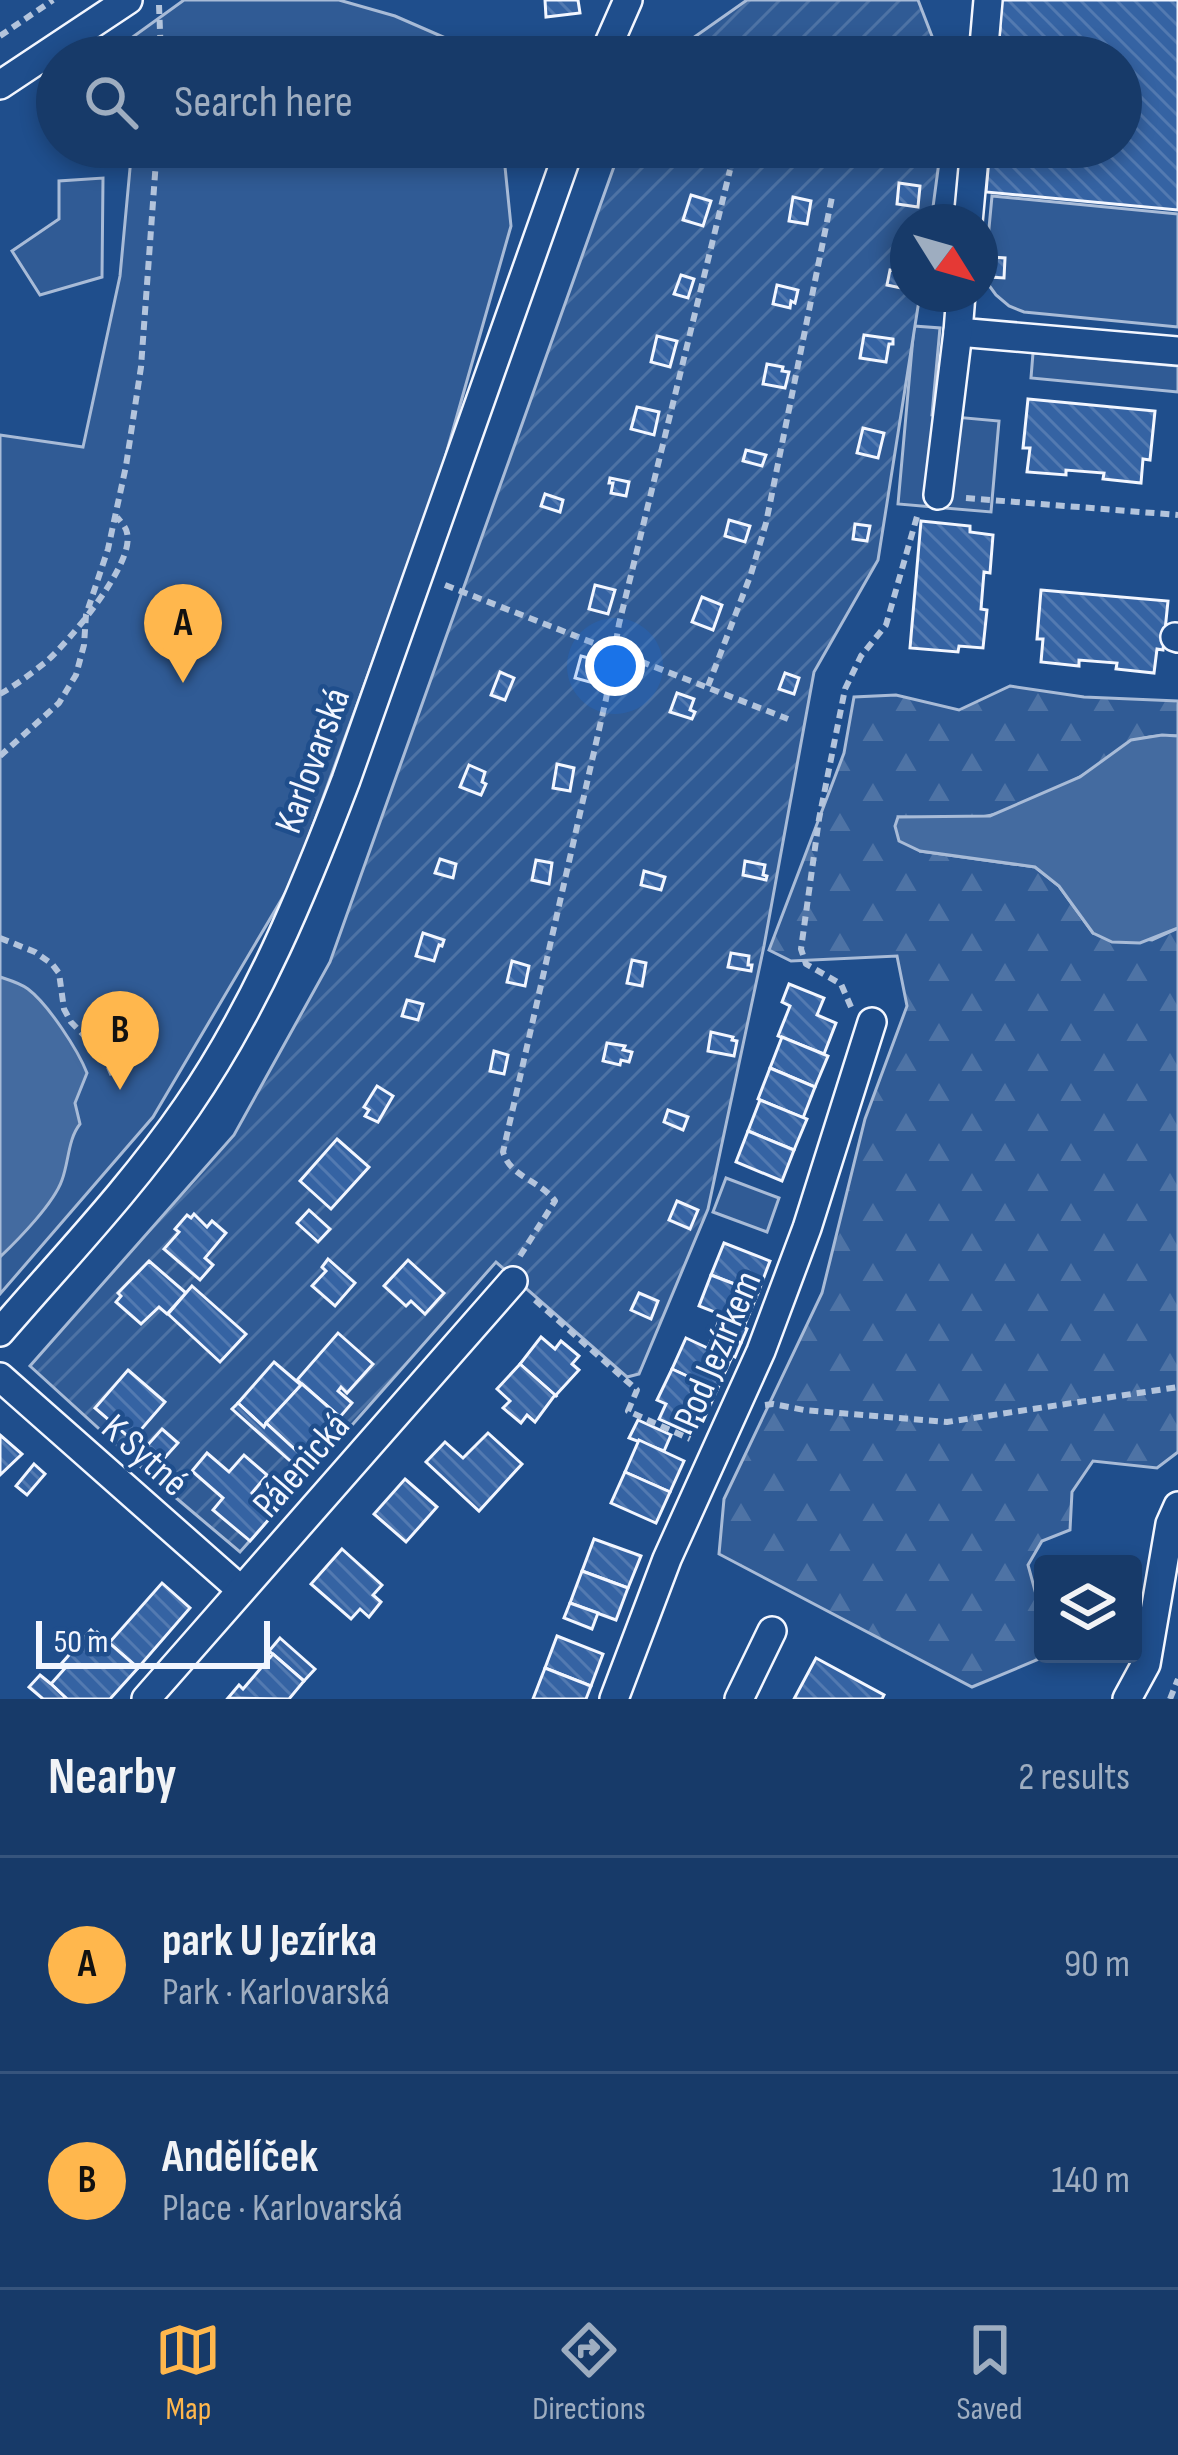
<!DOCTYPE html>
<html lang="en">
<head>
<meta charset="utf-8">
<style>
  :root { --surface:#173a69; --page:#244571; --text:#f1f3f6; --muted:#9eadc0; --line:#36547d; --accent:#ffb74d }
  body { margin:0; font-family:"Sofia Sans Condensed",sans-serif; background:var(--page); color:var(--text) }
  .controls { position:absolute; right:36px; bottom:36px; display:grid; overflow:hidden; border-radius:12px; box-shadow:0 6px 18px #0003 }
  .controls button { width:108px; height:108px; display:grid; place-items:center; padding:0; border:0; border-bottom:3px solid var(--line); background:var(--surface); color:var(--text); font:60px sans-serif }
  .compass { position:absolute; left:890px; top:204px; width:108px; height:108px; border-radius:50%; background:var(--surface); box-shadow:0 6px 18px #0003; rotate:127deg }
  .scale { position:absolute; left:36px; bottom:30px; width:234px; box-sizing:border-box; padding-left:12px; border:6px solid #f2f6ff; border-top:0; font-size:33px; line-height:42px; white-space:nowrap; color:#f2f6ff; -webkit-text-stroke:9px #1f4e8c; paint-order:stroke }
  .you { position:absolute; left:615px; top:666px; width:42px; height:42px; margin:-30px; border:9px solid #fff; border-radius:50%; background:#1a73e8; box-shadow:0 0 0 18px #1a73e833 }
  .badge { display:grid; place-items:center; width:78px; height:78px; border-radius:50%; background:var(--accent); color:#111; font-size:39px; font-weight:700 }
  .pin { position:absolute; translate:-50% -99px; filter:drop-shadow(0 3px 6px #0008) }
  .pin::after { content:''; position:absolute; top:63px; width:42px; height:36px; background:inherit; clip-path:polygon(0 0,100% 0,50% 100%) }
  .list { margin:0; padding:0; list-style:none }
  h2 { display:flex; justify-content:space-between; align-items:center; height:156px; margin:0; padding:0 48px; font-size:51px }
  h2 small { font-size:39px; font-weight:400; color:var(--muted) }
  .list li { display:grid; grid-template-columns:78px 1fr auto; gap:36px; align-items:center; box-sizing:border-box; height:216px; padding:0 48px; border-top:3px solid var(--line) }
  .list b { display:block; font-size:45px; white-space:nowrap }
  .list p { margin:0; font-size:39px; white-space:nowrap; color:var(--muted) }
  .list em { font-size:39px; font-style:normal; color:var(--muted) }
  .icon { flex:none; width:66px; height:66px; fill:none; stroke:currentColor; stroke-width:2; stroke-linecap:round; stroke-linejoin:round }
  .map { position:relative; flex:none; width:1178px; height:1699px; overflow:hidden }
  .search { position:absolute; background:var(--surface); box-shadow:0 6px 18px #0003; left:36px; right:36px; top:36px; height:132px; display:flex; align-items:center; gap:30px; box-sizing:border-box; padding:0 42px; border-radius:66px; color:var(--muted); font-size:45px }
  .sheet { height:588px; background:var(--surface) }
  nav { display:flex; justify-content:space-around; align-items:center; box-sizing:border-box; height:168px; border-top:3px solid var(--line); background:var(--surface); font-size:33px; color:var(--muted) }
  nav a { display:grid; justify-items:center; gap:6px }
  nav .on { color:var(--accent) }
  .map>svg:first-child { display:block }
  .forest { fill:url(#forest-firs); stroke:#a8bbd7; stroke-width:3 }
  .built { fill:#305b95; stroke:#a8bbd7; stroke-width:3 }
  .garden { fill:url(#garden-furrows); stroke:#a8bbd7; stroke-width:3 }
  .water { fill:#446ba0; stroke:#a8bbd7; stroke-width:3 }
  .building { fill:url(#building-back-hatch); stroke:#f2f6ff; stroke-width:3 }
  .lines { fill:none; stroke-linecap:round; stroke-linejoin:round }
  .minor-casing { stroke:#f2f6ff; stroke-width:32 }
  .path { stroke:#b3c4dc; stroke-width:6; stroke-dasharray:9 6; stroke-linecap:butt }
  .minor { stroke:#1f4e8c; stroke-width:27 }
  .labels { text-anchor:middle; stroke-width:9; stroke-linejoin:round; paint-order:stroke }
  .street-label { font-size:39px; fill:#f2f6ff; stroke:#1f4e8c }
</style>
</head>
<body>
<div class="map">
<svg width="1178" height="1699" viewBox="0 0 1178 1699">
  <defs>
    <pattern id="forest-firs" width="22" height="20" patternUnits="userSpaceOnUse" patternTransform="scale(3)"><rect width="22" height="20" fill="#305b95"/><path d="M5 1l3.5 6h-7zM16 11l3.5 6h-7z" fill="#4e73a5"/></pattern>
    <pattern id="garden-furrows" width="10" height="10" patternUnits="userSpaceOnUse" patternTransform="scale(3)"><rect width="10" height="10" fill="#305b95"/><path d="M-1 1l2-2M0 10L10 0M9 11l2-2" fill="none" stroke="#4e73a5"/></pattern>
    <pattern id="building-back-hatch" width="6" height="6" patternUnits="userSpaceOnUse" patternTransform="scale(3)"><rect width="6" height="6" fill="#3563a3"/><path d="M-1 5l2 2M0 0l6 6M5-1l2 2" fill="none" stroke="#537ab1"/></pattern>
  </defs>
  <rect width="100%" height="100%" fill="#1f4e8c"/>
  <path class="forest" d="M1010,686L1084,697L1178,701V736C1120,733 1122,754 1078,778C1055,791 1018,809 992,815C969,821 925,817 899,817L920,851L1035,867L1059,886L1093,933L1152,940L1178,928V1452L1157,1468L1093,1461L1072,1492L1070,1530L1042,1541L1028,1565L1043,1620L1039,1659L972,1687L719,1554L724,1499L822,1293L865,1119L907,1006L897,956L791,961L769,950L844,753L854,697L896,695L959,710Z"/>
  <g class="built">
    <polygon points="184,0 339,0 395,16 473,50 476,57 105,57"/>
    <polygon points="132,147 503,147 511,226 437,486 293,880 153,1117 0,1294 0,435 83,447 120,276"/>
    <polygon points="103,178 102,277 40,295 12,251 59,219 59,181"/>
    <polygon points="992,196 1178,214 1178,327 1024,312 1009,306 996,295 988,284 985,271"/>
    <polygon points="914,326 940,328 932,415 999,421 991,512 898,504"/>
    <polygon points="1033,353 1178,366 1178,392 1031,378"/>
    <polygon points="726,1178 779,1198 767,1232 713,1212"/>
  </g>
  <g class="garden">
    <polygon points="747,0 918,0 940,57 666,57"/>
    <polygon points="621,147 941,147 931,222 908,222 908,294 920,294 878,560 814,672 764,946 708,1209 639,1374 627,1377 496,1262 240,1552 162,1486 30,1366 234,1135 330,962"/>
  </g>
  <g class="water">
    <polygon points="1162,735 1178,736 1178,928 1140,943 1112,942 1093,933 1059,886 1035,867 920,851 899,841 895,826 898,817 990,816 1080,777 1131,740"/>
    <path d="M0,977C9,980 20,983 28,989C48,1004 78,1050 87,1073L75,1103L80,1124C68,1139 69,1161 62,1180C54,1203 19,1239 0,1257Z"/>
  </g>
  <g class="building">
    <polygon points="545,0 578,0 580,13 546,17"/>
    <polygon points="996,0 1178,0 1178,210 986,192 990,147 1121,147 1121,57 998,57 1000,28 993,28"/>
    <polygon points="899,183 920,186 918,207 897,204"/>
    <polygon points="691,195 711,201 703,226 683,220"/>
    <polygon points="793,197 811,201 807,224 789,221"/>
    <polygon points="991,257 1005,258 1004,278 990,277"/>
    <polygon points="890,270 908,274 906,289 887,285"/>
    <polygon points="681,275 694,279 688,298 674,294"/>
    <polygon points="777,285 798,290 795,303 791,301 790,308 773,304"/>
    <polygon points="864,335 893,339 893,344 889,344 886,362 860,358"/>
    <polygon points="657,336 677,341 670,367 651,362"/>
    <polygon points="767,364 783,367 782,371 789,372 785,388 763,384"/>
    <polygon points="1028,399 1155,411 1150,460 1143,459 1141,483 1103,479 1104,473 1066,470 1066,475 1027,472 1030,448 1023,448"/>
    <polygon points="637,407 659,412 654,435 631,429"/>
    <polygon points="863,428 884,433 878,458 857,453"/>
    <polygon points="746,450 766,455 762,466 743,461"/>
    <polygon points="610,478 629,482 626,496 611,493 613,483 609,483"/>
    <polygon points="545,494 563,500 560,512 541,506"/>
    <polygon points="729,520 750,526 745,542 725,536"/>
    <polygon points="921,521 970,526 970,532 993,535 990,573 984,572 981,609 987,610 983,648 959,646 958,652 910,648"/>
    <polygon points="855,524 870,526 867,541 853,539"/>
    <polygon points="595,585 615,590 608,614 589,609"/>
    <polygon points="1041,590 1168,601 1163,650 1157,649 1154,673 1116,669 1117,663 1079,660 1079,666 1041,662 1043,639 1037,639"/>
    <polygon points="702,597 722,605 713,630 692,622"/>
    <polygon points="581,656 604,662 597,684 575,678"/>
    <polygon points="500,672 514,678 505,700 491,695"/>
    <polygon points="785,673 799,678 794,694 779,689"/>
    <polygon points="677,693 694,699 690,710 695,712 692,719 670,712"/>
    <polygon points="557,764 574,768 570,791 553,788"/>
    <polygon points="469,765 485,772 482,782 486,784 481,795 460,787"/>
    <polygon points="440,859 456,864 453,878 435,873"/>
    <polygon points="536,860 552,863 549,884 532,880"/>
    <polygon points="745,861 765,865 763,875 767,876 766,880 743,875"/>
    <polygon points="644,871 665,877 661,890 641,885"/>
    <polygon points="423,933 444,940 442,946 439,945 434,961 416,956"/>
    <polygon points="731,953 749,956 748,965 752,965 751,971 728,967"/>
    <polygon points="632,960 646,963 642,986 627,983"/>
    <polygon points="512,961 529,966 525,986 507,982"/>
    <polygon points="789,984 824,998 817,1015 836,1023 824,1054 778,1036 790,1006 782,1002"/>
    <polygon points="407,1000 423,1004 418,1020 402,1016"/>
    <polygon points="711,1032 733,1037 732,1040 737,1041 734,1056 708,1051"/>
    <polygon points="782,1037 828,1056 815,1087 770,1068"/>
    <polygon points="607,1043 625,1046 623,1050 632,1052 629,1062 621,1060 620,1065 603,1061"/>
    <polygon points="494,1051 508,1055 504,1074 490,1071"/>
    <polygon points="770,1068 815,1087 803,1118 758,1099"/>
    <polygon points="377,1086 393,1096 378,1122 365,1116 369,1110 364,1107"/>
    <polygon points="760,1100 807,1119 794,1150 748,1131"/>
    <polygon points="668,1110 688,1117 683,1130 664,1122"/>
    <polygon points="748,1131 794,1150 782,1181 736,1162"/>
    <polygon points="337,1139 369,1167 331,1209 300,1181"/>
    <polygon points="677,1201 698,1210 690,1229 669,1220"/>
    <polygon points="309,1210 330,1229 318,1242 297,1223"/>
    <polygon points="194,1214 207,1227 212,1221 226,1233 205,1258 213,1265 200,1280 164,1249 179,1232 175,1229 187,1215 191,1218"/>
    <polygon points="724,1243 770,1261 758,1293 711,1275"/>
    <polygon points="328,1259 355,1283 335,1306 312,1286 326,1271 322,1267"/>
    <polygon points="408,1260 444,1293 425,1314 411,1301 406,1306 384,1286"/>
    <polygon points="149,1261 186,1293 167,1314 159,1307 141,1324 116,1302 121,1296 118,1293"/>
    <polygon points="711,1275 758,1293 745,1324 699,1306"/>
    <polygon points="192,1286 246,1334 220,1362 168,1314"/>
    <polygon points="639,1293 658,1301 651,1319 631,1310"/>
    <polygon points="721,1315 747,1329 741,1343 715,1331"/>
    <polygon points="715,1331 741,1343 735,1357 726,1353 725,1356 708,1348"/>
    <polygon points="338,1333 373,1364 347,1393 341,1387 338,1391 352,1403 340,1417 297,1380"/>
    <polygon points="541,1337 555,1349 561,1341 579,1356 572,1364 579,1370 556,1395 557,1397 520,1364"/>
    <polygon points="686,1338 731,1359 717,1390 672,1369"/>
    <polygon points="274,1362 301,1385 264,1427 238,1403"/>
    <polygon points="520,1364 555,1395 535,1422 527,1415 521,1423 503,1408 510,1401 497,1389"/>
    <polygon points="672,1369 717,1390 703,1421 697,1418 690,1433 659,1419 666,1404 657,1400"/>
    <polygon points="128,1370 165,1402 132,1440 95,1408"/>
    <polygon points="302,1384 340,1417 303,1457 266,1423"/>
    <polygon points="238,1403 264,1427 266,1423 303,1457 340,1417 350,1426 306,1475 232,1409"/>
    <polygon points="638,1420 671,1435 664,1451 629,1438"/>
    <polygon points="162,1429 178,1443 151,1473 135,1459"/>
    <polygon points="488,1433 522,1464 479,1511 426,1462 445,1442 463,1458"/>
    <polygon points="0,1435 22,1454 0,1475"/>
    <polygon points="639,1440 684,1461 670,1492 625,1472"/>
    <polygon points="207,1453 229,1472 244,1455 267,1475 252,1493 256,1497 258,1494 277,1510 250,1541 213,1510 223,1498 192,1471"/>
    <polygon points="34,1464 45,1474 27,1495 16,1486"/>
    <polygon points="625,1472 670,1492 656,1523 611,1503"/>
    <polygon points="405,1479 437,1507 406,1542 374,1514"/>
    <polygon points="594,1539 641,1556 628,1588 582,1571"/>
    <polygon points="342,1549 382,1585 373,1595 381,1602 369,1617 360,1609 351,1619 311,1584"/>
    <polygon points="582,1571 628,1588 616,1620 570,1603"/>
    <polygon points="162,1583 190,1608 138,1668 109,1643"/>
    <polygon points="570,1603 598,1613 592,1629 564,1618"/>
    <polygon points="91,1630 95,1634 97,1632 138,1668 110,1699 67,1699 51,1684 66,1667 62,1663"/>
    <polygon points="557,1636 603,1654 591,1686 545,1668"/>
    <polygon points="280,1638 315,1669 304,1681 269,1651"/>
    <polygon points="273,1654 304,1681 289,1699 228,1698 239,1685 243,1689"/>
    <polygon points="816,1658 884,1695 882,1699 794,1699"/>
    <polygon points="545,1668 591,1686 586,1699 533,1699"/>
    <polygon points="40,1675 51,1684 67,1699 43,1699 29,1687"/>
  </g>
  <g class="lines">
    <g class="minor-casing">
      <g id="minor">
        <polyline points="603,57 628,0"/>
        <polyline points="983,57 988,0"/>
        <polyline points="0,85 128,0"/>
        <polyline points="968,222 975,147"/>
        <polyline points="961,294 958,332 1178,351"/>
        <polyline points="938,495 958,332"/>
        <polyline points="1175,637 1178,638"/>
        <path d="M0,1332C63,1259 132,1187 187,1107C256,1007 303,893 346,780L570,147"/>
        <polyline points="0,1377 241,1590"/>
        <polyline points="146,1699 513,1281"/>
        <polyline points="614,1699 667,1559 761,1351 807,1228 872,1022"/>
        <polyline points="739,1699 772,1631"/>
        <polyline points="1127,1699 1146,1664 1170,1524 1178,1506"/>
      </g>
    </g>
    <g class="path">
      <polyline points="159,5 161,57"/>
      <polyline points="0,36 53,0"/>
      <polyline points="966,498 1178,515"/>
      <polyline points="445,585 788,719"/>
      <polyline points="708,686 751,574 766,523 832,197"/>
      <path d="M0,694C16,685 32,673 47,661C69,641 135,564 127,533C126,527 121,522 117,517"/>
      <polyline points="0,756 59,703 76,675 84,645 86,615 108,549 126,466 141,367 157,147"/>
      <polyline points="0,938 35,952 52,964 59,973 64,1009 71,1022 104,1056 114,1078"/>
      <polyline points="851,1007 841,984 806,964 801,949 819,819 845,689 861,656 886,625 918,513"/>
      <path d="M520,1256L555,1201C541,1181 510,1177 503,1152L606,699L619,624L730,170"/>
      <polyline points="535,1300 637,1390 628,1411 690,1439"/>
      <polyline points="765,1405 773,1404 804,1410 947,1422 1178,1387"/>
      <polyline points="1170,1699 1178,1679"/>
    </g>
    <use href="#minor" class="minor"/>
  </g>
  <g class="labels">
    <g class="street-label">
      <text transform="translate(311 760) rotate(-70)" y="14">Karlovarská</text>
      <text transform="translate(716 1349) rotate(-67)" y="14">Pod Jezírkem</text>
      <text transform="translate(146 1454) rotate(42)" y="14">K Sytné</text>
      <text transform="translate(300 1464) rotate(-49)" y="14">Pálenická</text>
    </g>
  </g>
</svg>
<div class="controls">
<button><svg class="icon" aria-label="layers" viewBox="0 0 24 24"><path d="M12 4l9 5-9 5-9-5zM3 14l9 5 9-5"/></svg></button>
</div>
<svg class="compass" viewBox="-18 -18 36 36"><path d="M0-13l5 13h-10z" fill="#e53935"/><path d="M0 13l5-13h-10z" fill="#9eadc0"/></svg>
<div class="scale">50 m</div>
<div class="you"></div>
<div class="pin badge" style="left:183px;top:683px">A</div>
<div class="pin badge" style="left:120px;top:1090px">B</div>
<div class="search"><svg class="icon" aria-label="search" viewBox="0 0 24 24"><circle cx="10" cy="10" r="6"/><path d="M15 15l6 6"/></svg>Search here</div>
</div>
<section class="sheet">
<h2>Nearby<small>2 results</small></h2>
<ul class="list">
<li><span class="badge">A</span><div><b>park U Jezírka</b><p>Park · Karlovarská</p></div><em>90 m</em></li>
<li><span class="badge">B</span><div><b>Andělíček</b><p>Place · Karlovarská</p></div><em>140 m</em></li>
</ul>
</section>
<nav>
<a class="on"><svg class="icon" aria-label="map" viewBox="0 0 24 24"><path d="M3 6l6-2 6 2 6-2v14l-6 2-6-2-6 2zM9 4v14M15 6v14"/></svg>Map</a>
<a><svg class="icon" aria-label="directions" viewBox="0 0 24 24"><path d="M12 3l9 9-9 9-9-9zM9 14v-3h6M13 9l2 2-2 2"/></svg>Directions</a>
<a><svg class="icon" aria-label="saved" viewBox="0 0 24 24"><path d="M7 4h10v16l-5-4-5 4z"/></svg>Saved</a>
</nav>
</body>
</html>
